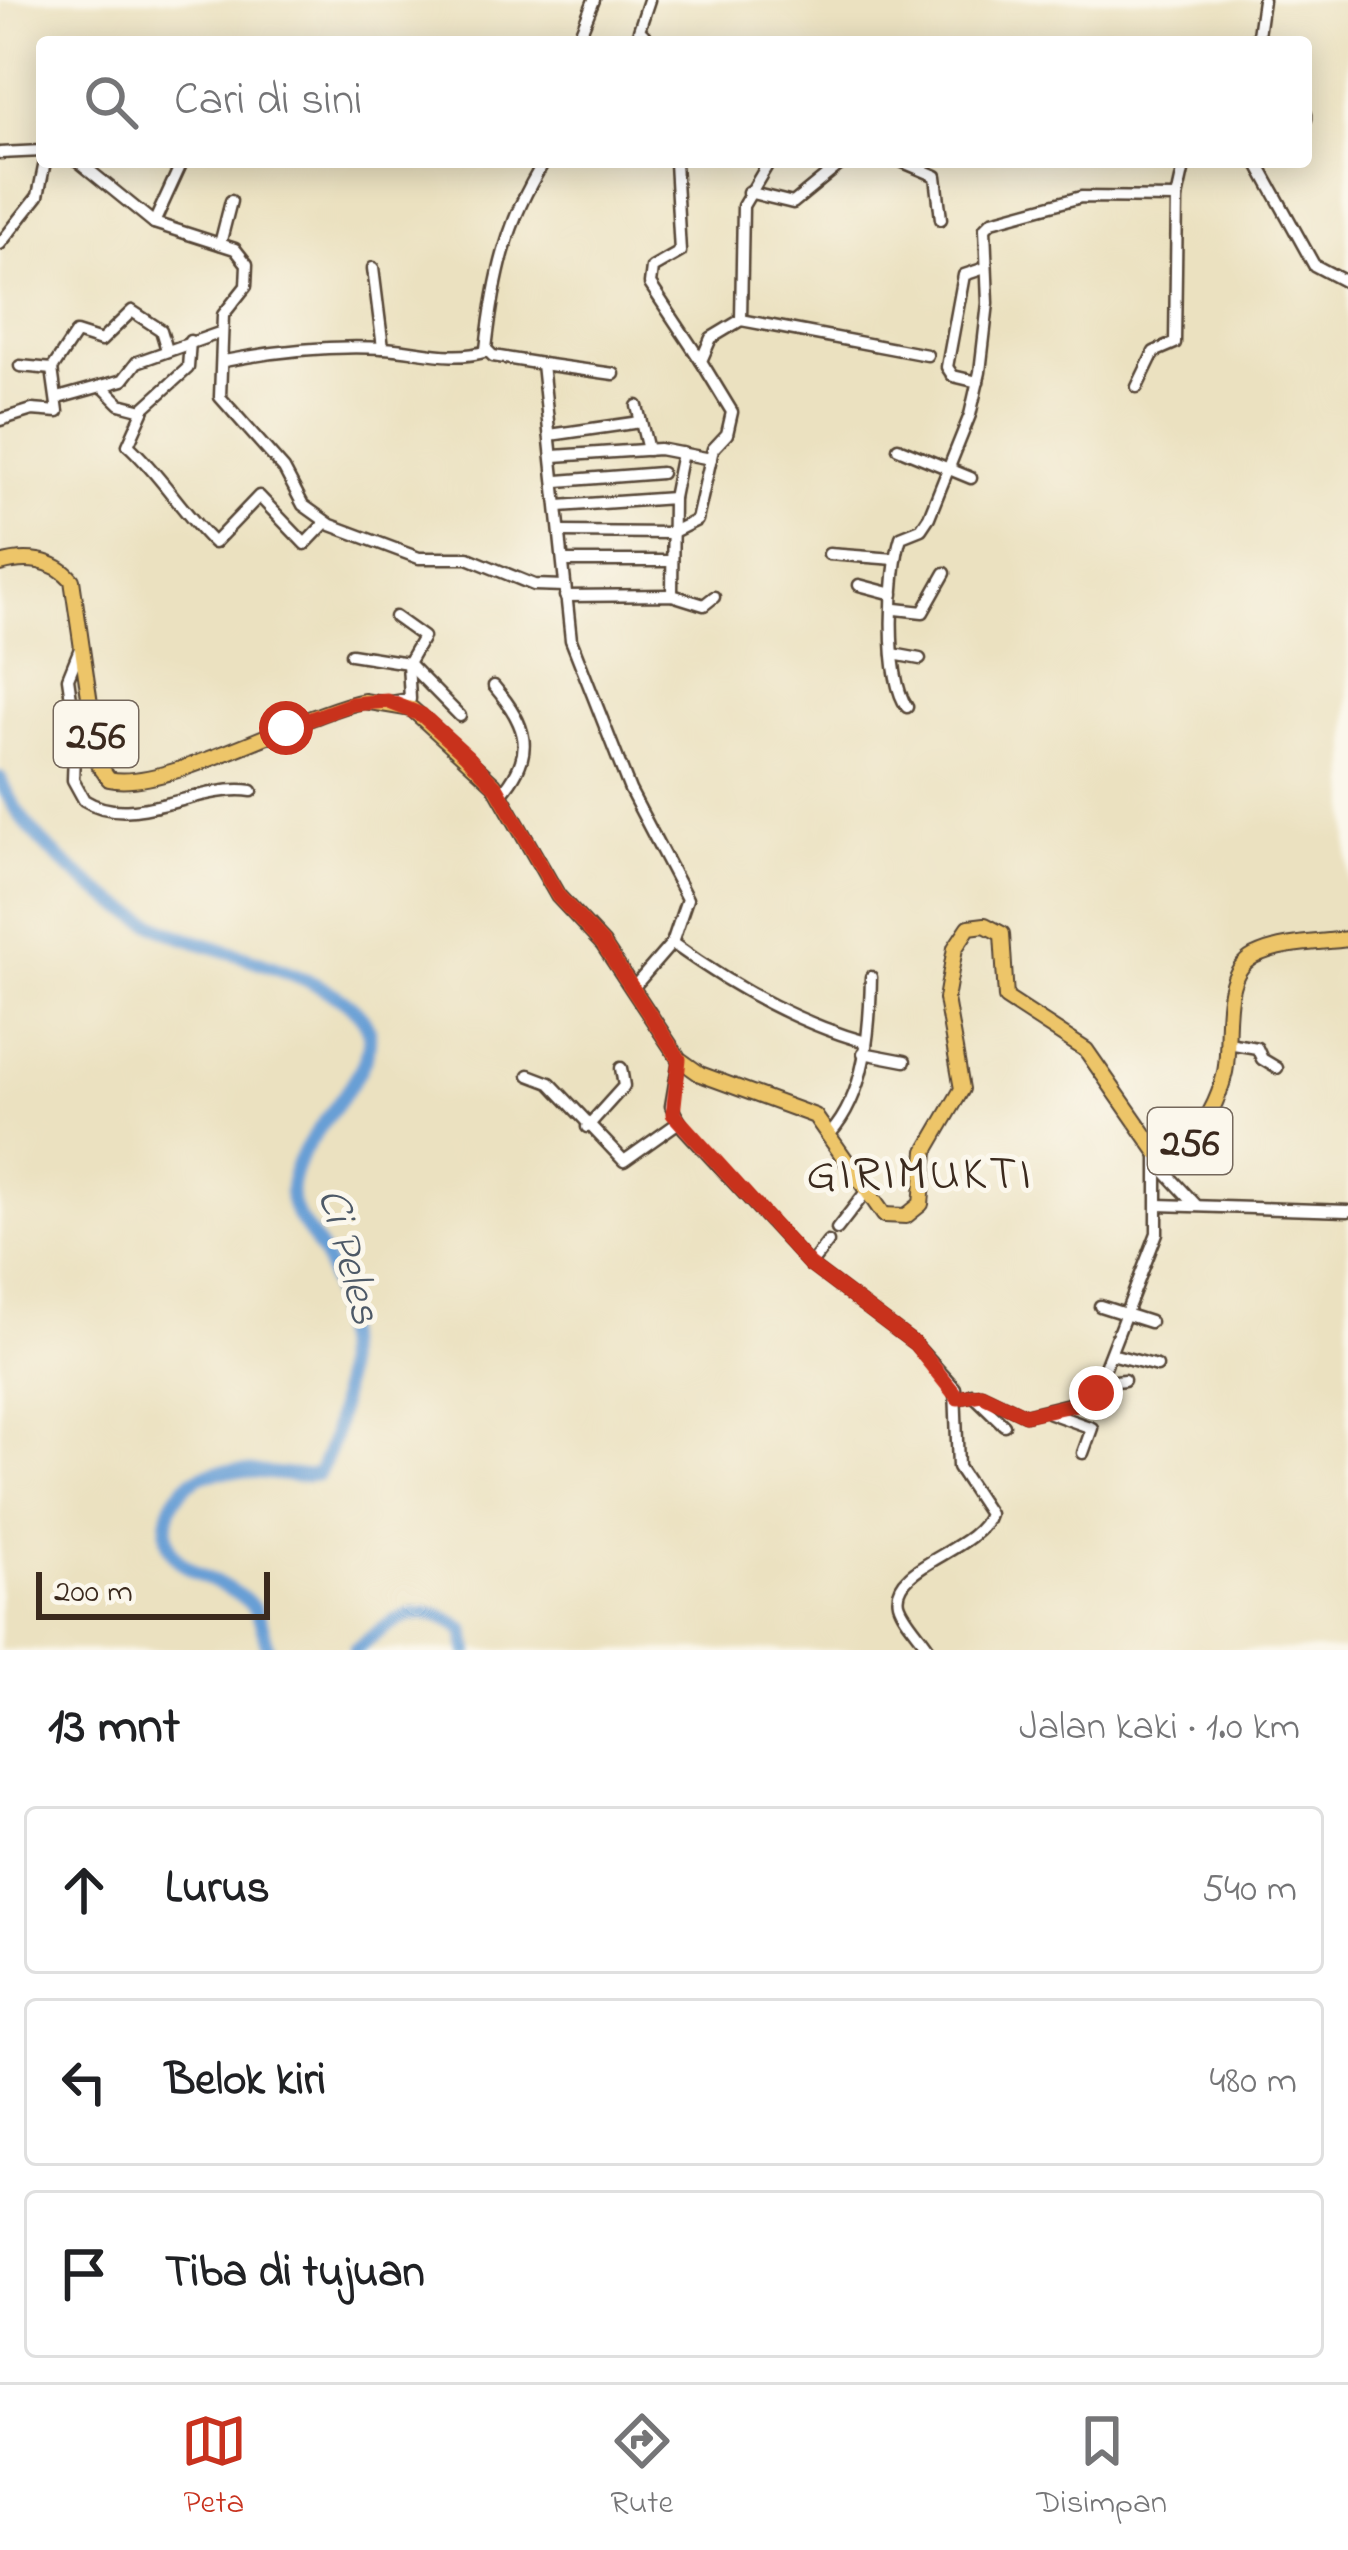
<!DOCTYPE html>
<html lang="id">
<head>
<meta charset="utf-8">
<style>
  :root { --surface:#fff; --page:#f6f6f6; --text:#202124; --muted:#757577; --line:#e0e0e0; --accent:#c8321e }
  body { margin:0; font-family:"Indie Flower",sans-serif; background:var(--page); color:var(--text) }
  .scale { position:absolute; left:36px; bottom:30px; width:234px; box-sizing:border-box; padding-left:12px; border:6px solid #3b2a1e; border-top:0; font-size:33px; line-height:42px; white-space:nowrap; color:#3b2a1e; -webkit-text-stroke:9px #fbf7ec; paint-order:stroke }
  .stop { position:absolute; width:36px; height:36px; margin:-27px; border:9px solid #c8321e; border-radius:50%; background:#fff }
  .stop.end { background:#c8321e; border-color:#fff; box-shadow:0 3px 12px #0008 }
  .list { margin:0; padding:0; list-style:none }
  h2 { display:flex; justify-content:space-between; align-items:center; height:156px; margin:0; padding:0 48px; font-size:51px }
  h2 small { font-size:39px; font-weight:400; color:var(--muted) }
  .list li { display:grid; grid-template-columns:78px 1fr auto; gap:36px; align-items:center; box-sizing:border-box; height:168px; margin:0 24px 24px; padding:0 24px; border:3px solid var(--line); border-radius:12px }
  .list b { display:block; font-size:45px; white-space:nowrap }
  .list em { font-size:39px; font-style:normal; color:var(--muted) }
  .icon { flex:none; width:66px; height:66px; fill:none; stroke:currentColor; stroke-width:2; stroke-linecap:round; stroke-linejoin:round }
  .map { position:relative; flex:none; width:1348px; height:1650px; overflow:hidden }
  .search { position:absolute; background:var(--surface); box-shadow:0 6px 30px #0003; left:36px; right:36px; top:36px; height:132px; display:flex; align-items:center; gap:30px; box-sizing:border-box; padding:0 42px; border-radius:12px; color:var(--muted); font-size:45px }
  .sheet { height:732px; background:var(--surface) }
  nav { display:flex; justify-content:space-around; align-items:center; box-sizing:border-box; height:168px; border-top:3px solid var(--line); background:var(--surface); font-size:33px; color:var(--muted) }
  nav a { display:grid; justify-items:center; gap:6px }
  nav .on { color:var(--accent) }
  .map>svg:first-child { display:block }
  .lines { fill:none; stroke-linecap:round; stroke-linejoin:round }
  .river { stroke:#679fd5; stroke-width:14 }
  .minor-casing { stroke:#554536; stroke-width:15 }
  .major-casing { stroke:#554536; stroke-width:18 }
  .minor { stroke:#fff; stroke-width:10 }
  .major { stroke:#edc569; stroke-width:14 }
  .route { stroke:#c8321e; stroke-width:15 }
  .labels { text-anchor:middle; stroke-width:10; stroke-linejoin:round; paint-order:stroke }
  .shield { fill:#fbf7ec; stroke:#75685c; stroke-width:3 }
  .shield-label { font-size:39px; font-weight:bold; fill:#3b2a1e }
  .water-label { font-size:45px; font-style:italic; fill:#4d5967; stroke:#fbf7ec }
  .quarter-label { font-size:48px; letter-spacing:3px; fill:#3b2a1e; stroke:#fbf7ec }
</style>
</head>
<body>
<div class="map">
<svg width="1348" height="1650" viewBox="0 0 1348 1650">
  <rect width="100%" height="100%" fill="#fbf7ec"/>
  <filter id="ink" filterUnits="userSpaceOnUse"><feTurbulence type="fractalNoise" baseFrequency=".00833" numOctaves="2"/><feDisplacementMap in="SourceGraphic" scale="24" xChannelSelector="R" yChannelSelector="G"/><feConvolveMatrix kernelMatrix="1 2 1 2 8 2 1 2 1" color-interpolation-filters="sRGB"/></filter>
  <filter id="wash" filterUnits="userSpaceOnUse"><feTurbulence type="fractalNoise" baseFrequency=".004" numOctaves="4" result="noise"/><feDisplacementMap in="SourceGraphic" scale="48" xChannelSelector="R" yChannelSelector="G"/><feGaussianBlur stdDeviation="2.7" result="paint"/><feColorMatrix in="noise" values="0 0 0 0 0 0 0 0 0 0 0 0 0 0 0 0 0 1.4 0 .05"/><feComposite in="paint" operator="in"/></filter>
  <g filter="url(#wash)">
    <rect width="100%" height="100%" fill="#ebe1c0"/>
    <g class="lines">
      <g class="river">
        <path d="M0,778C24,842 109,906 172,933C214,951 363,982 369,1034C375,1083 284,1145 291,1197C294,1220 318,1239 326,1261C349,1324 350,1415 318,1474C281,1480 244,1464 207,1474C190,1479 174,1494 169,1512C153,1571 212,1573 246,1600C261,1612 264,1632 268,1650"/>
        <path d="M355,1650C392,1621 421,1595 464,1630L468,1650"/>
      </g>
    </g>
  </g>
  <g filter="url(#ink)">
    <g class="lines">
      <g class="minor-casing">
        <g id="minor">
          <polyline points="649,0 639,30 651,42"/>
          <polyline points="577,42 594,0"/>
          <polyline points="1257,42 1263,0"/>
          <polyline points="1306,114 1306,119"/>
          <polyline points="0,153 42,151"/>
          <polyline points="79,162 154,223 235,249 247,264 246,286 223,315 220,397 284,469 303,505 331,525 419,558 468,558 534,585 565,586"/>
          <path d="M544,162C506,221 494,280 486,349L493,356L542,364L571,640L630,790L687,899L672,943L633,988"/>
          <polyline points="675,162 680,252 652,268 650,284 701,361"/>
          <polyline points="903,162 936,176 941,219"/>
          <polyline points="1257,162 1314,265 1348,283"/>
          <polyline points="748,192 793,203 843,162"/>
          <polyline points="154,223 182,162"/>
          <polyline points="0,244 38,196 45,162"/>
          <polyline points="220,244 231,201"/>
          <polyline points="373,268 383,348"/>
          <polyline points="741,320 743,206 769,162"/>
          <path d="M190,341L188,368L145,407L128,445C161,475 181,511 214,543L259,496L305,544L326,522"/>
          <path d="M224,361C275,351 331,345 384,348C419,350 453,362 487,351"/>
          <polyline points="542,364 614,374"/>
          <polyline points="20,366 52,369 76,333 101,341 132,311 161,330 167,350"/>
          <polyline points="978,382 953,376 947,367 964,275 985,268"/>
          <polyline points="102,386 120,404 143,410"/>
          <polyline points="1137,387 1154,352 1175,343 1177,198"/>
          <polyline points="58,398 123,380 137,362 222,332"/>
          <polyline points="637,406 648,450"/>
          <polyline points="0,420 32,410 58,412 52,369"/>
          <polyline points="550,435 640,422"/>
          <polyline points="898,448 971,478"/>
          <polyline points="554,456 659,449 711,459"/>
          <polyline points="558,481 661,473"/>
          <polyline points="673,498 682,453"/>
          <polyline points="559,506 673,498 672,595"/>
          <polyline points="562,532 671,533 697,520 713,449 727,434 732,412 701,361 711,338 741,320 927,355"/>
          <polyline points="829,554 895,559"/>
          <polyline points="564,561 672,561"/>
          <polyline points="859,585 893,594"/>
          <polyline points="565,596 672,595 704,605 714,597"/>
          <polyline points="896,609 923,612 945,573"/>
          <path d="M81,646L68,678L75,726L73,780L84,800C133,831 197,783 252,791"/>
          <polyline points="351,654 408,663 460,716"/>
          <polyline points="893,654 920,659"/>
          <path d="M494,686C527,725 537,753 501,794"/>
          <polyline points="392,702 410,699 408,663 423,637 395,617"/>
          <path d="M907,707C885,678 890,571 901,537L921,529L929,517L970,415L980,372L988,303L985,228L992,221L1081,197L1177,198L1185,162"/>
          <path d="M672,943C730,985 797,1023 866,1042"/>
          <polyline points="1228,1043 1257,1048 1262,1059 1277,1068"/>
          <polyline points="863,1053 905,1061"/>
          <path d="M679,1059L671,1106L684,1129L810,1265L915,1344L955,1388L958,1467L989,1514C978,1551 891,1565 899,1603C903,1618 922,1636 930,1650"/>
          <polyline points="529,1075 550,1083 624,1161 679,1122"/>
          <polyline points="587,1127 624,1086 621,1068"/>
          <path d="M830,1134C866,1094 870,1029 871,977"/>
          <polyline points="1159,1165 1196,1205"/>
          <polyline points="1158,1205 1348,1211"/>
          <polyline points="837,1229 865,1193"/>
          <polyline points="810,1265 828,1242"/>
          <polyline points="1100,1306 1150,1322"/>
          <polyline points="1111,1354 1157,1366"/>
          <polyline points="1099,1383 1124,1380"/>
          <polyline points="972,1394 1004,1425"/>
          <polyline points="958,1398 981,1394 1025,1415 1093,1398 1157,1233 1157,1152"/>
          <polyline points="1050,1413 1092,1428 1083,1453"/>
        </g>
      </g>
      <g class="major-casing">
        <path id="major" d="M0,564C26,556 54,559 72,580L99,765L109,779C165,792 300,714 364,701L412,709L494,784L558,896L603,944L679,1059L700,1074L815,1116L884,1215L906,1216L921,1204L926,1151L962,1089L946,999L955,948L969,927L985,925L1002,934L1006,998L1086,1050L1157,1152L1184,1146C1205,1126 1219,1100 1225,1072C1232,1039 1218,975 1254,956C1282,942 1318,943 1348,939"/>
      </g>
      <use href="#minor" class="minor"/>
      <use href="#major" class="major"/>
    </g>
  </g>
  <g class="lines" filter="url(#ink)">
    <polyline class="route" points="286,728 352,704 387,701 422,715 466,755 497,788 558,896 603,944 679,1059 673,1114 810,1265 915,1344 958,1398 981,1394 1025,1415 1090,1401 1096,1393"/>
  </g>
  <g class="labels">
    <g class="shield">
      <rect x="54" y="701" width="84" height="66" rx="9"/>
      <rect x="1148" y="1108" width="84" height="66" rx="9"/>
    </g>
    <g class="shield-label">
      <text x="96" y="748">256</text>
      <text x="1190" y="1155">256</text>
    </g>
    <g class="water-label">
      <text transform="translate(352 1255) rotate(75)" y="16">Ci Peles</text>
    </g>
    <g class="quarter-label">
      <text x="920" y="1188">GIRIMUKTI</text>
    </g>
  </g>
</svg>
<div class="scale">200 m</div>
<div class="stop" style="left:286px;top:728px"></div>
<div class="stop end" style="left:1096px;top:1393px"></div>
<div class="search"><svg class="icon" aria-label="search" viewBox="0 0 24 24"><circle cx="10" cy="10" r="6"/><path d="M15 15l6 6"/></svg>Cari di sini</div>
</div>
<section class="sheet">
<h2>13 mnt<small>Jalan kaki · 1.0 km</small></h2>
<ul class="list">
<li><svg class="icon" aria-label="ahead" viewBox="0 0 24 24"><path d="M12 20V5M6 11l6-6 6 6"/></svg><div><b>Lurus</b></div><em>540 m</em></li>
<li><svg class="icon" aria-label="left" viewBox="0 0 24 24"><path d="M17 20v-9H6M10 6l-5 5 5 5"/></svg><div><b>Belok kiri</b></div><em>480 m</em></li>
<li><svg class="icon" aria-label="arrive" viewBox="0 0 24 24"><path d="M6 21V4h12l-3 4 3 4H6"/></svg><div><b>Tiba di tujuan</b></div></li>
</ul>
</section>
<nav>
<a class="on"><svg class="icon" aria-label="map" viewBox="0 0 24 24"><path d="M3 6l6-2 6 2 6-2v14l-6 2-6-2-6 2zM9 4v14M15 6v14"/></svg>Peta</a>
<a><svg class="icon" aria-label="directions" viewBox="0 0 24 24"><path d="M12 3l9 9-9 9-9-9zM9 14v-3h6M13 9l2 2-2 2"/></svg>Rute</a>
<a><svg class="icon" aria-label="saved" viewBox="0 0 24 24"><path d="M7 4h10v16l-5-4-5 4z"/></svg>Disimpan</a>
</nav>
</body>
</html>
